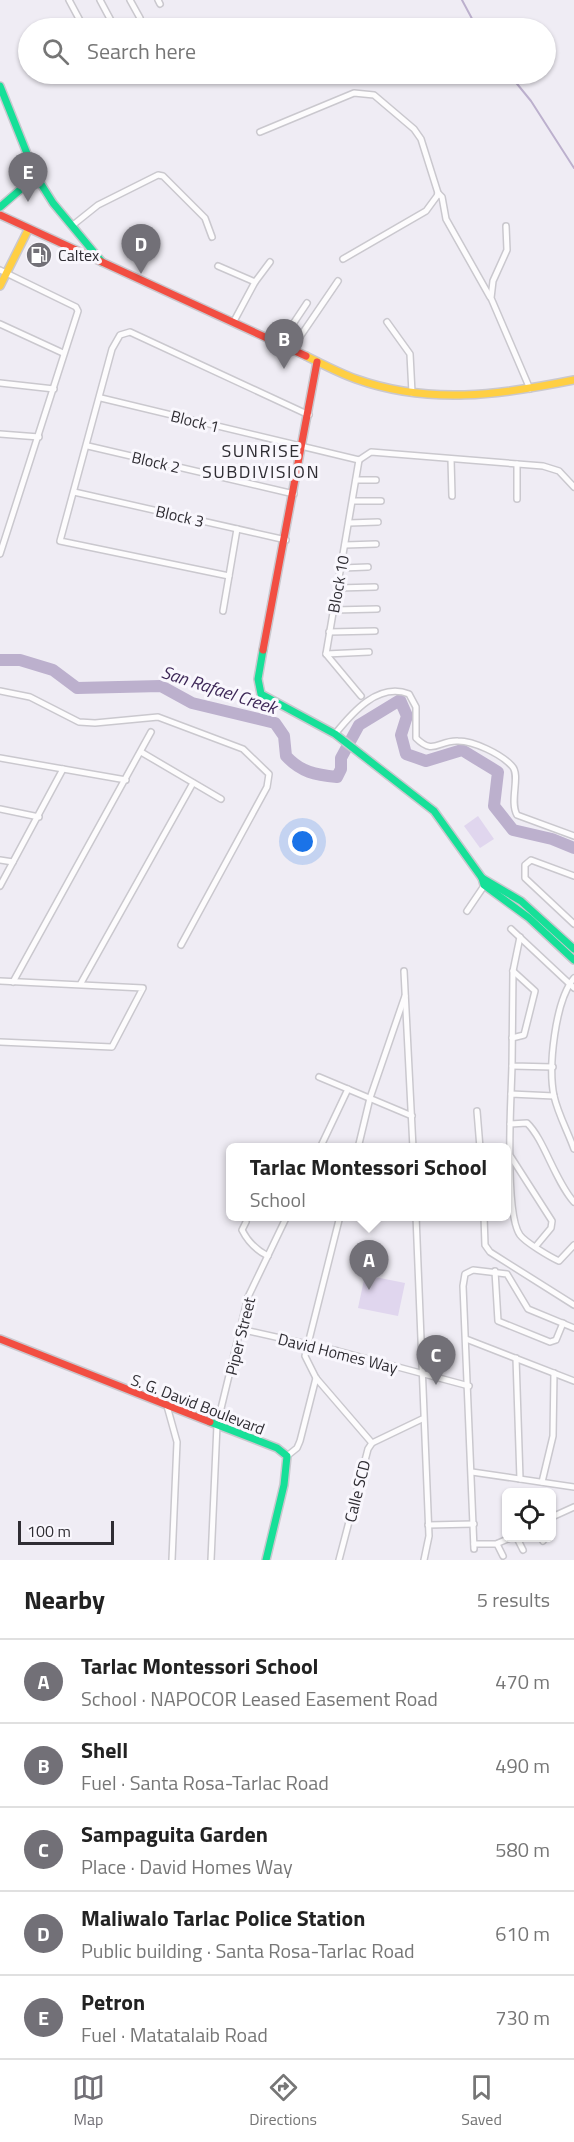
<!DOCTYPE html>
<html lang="en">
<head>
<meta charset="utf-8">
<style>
  :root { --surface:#fff; --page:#f6f6f6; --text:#222; --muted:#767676; --line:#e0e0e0; --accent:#727077 }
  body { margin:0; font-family:"Titillium Web",sans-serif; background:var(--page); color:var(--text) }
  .controls { position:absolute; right:18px; bottom:18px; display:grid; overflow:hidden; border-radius:9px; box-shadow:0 2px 4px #0004 }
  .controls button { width:54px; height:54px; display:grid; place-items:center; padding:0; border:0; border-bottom:2px solid var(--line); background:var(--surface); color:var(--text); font:30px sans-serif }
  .scale { position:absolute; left:18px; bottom:15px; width:96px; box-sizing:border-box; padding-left:6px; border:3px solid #2f2d33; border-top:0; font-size:16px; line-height:21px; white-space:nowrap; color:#2f2d33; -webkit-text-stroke:4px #f9f7fd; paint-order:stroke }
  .you { position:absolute; left:303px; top:842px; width:21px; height:21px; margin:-15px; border:4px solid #fff; border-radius:50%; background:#1a73e8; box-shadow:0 0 0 9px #1a73e833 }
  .badge { display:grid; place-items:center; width:39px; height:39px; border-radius:50%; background:var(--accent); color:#fff; font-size:20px; font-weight:700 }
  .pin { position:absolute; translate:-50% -50px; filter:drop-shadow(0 2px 3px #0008) }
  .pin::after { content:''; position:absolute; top:32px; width:21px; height:18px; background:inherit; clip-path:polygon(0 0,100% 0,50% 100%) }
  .popup { position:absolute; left:226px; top:1143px; width:285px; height:78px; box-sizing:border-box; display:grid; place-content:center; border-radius:9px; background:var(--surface); filter:drop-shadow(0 2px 4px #0005); font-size:20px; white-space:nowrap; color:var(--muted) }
  .popup b { font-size:22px; color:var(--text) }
  .popup::after { content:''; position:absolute; left:50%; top:100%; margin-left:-12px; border:12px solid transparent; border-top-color:var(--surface) }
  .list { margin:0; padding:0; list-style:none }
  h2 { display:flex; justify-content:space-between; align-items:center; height:78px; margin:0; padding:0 24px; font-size:26px }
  h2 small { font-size:20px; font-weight:400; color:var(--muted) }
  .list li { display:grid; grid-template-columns:39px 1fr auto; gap:18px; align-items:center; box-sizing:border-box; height:84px; padding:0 24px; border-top:2px solid var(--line) }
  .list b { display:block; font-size:22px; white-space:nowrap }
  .list p { margin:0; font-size:20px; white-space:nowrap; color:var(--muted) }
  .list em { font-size:20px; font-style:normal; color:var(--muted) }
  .icon { flex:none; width:33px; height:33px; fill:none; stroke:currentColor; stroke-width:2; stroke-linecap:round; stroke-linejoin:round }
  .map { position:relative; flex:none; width:574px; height:1560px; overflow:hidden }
  .search { position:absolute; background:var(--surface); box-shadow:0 2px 4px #0004; left:18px; right:18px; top:18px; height:66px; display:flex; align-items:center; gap:15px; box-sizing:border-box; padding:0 21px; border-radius:33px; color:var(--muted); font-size:22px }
  .sheet { height:498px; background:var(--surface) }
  nav { display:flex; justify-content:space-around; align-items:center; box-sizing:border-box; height:84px; border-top:2px solid var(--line); background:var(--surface); font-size:16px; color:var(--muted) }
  nav a { display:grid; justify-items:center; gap:3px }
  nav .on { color:var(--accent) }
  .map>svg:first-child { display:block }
  .green { fill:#e0d6ee }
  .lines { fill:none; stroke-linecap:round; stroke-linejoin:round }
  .stream { stroke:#bcb0cd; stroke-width:2 }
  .river { stroke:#bcb0cd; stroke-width:12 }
  .street-casing { stroke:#cac8ce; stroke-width:8 }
  .fast-casing { stroke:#cac8ce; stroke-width:10 }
  .slow-casing { stroke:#cac8ce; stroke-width:10 }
  .jam-casing { stroke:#cac8ce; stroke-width:10 }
  .street { stroke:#fdfcfd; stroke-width:5 }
  .fast { stroke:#16e098; stroke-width:7 }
  .slow { stroke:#ffcf43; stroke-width:7 }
  .jam { stroke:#f24e42; stroke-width:7 }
  .labels { text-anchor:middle; stroke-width:6; stroke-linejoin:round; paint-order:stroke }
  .poi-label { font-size:16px; fill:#2f2d33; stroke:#f9f7fd; text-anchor:start }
  .street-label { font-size:16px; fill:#2f2d33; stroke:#f9f7fd }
  .neighbourhood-label { font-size:18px; letter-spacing:1.5px; fill:#2f2d33; stroke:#f9f7fd }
  .water-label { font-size:18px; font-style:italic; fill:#3d2757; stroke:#f9f7fd }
</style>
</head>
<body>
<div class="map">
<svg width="574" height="1560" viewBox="0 0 574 1560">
  <rect width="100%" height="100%" fill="#efecf4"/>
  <g class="green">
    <polygon points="478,816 494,839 480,848 464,826"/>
    <polygon points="365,1275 405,1283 398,1316 358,1308"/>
  </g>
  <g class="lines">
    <g class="stream">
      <polyline points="462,0 477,28"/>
      <polyline points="509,74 531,101 574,168"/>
    </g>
    <path class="river" d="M0,660H20L53,670L77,688L161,686L192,703L275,723L284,736L286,756C301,772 315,775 337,777L341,769V758L359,725L400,700L407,716L401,735L406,754L426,761L462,750L498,772L494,806L513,830L552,839L574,848"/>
    <g class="street-casing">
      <g id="street">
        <polyline points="69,0 84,28"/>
        <polyline points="100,0 115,28"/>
        <polyline points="130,0 140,18"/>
        <polyline points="158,0 160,4"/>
        <polyline points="260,132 354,93 374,95 414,129 421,139 438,193 437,196 426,211 343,259"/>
        <polyline points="438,193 442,197 446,219 490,297"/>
        <polyline points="73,225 98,205 158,175 163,176 205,218 212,237"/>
        <polyline points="506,226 507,250 493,281 491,298 530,389"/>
        <polyline points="218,266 255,282 233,323"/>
        <polyline points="0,270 76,307 78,311 0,554"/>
        <polyline points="255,282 270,262"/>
        <polyline points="387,322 410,354 412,393"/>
        <polyline points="0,324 63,353"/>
        <polyline points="279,345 307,303"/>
        <polyline points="291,350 338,281"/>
        <polyline points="0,383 54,389"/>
        <polyline points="101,398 359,460"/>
        <polyline points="0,434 39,437"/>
        <polyline points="88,446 294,494"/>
        <polyline points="451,459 452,496"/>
        <polyline points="359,460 326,654 361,696"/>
        <polyline points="359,460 371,452 543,466 559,471 574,487"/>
        <polyline points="356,480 376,480"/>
        <polyline points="74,492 286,540"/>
        <polyline points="517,499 517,464"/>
        <polyline points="353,501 381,501"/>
        <polyline points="349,523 378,522"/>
        <polyline points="345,545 376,544"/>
        <polyline points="342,568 368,567"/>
        <polyline points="229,576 60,541 112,349 120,335 130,332 309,415"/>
        <polyline points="338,588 375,587"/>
        <polyline points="334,610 377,609"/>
        <polyline points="223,611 237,529"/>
        <polyline points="329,632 375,631"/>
        <polyline points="326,654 369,652"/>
        <polyline points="0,691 30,697 79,722 95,723 158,717 243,749 269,774 267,787 181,945"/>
        <path d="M335,734C352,713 378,682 409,694L416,707V738C434,756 438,740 458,741C474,741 501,754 512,766C521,775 509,801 517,815L574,836"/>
        <polyline points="141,752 221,799"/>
        <polyline points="0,758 126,780"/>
        <polyline points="0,809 39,817"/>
        <polyline points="0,860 13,862"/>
        <polyline points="574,876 531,860 525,865 525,878 574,924"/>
        <polyline points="0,886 63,769"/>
        <polyline points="467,911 486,883"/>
        <polyline points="511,929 574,988"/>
        <polyline points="520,937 513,971 512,1066 553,1067"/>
        <polyline points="404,971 413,1148"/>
        <path d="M574,978C555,1001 548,1067 554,1096C558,1114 568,1132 574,1149"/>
        <polyline points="0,981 143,988 112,1047 0,1042"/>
        <polyline points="13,982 151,732"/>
        <polyline points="81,983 193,783"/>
        <polyline points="512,1038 524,1035 535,991 513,971"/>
        <polyline points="319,1077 412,1116"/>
        <polyline points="511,1094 512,1066"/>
        <path d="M554,1096L511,1094C510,1121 506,1216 520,1235C525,1242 550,1257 559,1261L574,1245"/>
        <polyline points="477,1111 480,1148"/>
        <path d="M510,1124L527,1123C544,1139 555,1181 574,1202"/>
        <polyline points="320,1148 348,1089"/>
        <polyline points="358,1148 370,1098 405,996"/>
        <polyline points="511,1157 552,1221 551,1228 536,1246"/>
        <polyline points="340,1216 305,1356 316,1378 372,1443"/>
        <polyline points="416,1216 429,1536 424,1560"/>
        <polyline points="484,1216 485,1245 490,1252 574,1305"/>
        <path d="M246,1222L242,1230C248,1242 256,1250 268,1256"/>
        <polyline points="495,1271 498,1321 550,1342 556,1340 563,1323"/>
        <polyline points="240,1329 338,1351 469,1386"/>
        <polyline points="466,1339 574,1381"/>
        <polyline points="516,1358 520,1479"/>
        <polyline points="167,1406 177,1442 172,1560"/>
        <polyline points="287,1456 297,1448 300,1441 316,1378"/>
        <polyline points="472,1472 574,1487"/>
        <polyline points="542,1482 553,1436 554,1373"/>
        <polyline points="552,1517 574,1507"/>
        <polyline points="428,1525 474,1524"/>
        <polyline points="517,1538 523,1550"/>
        <polyline points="541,1538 543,1541"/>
        <polyline points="474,1544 496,1544 510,1538"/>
        <polyline points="497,1544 503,1556"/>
        <polyline points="474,1549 463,1286 465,1274 473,1270 507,1274 528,1309 574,1328"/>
        <polyline points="211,1560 217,1425 248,1297 287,1216"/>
        <polyline points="339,1560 368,1449 372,1443 422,1419"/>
      </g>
    </g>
    <g class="fast-casing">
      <g id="fast">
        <polyline points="0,86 36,176 53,203 102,262"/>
        <polyline points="0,207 36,176"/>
        <polyline points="263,650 258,679 261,694 335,734 434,811 482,878 484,885 529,918 574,960"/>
        <polyline points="482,878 521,901 574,949"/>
        <polyline points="210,1422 277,1448 287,1456 284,1485 266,1560"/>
      </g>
    </g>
    <g class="slow-casing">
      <g id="slow">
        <polyline points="0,286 28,230"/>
        <path d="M306,356C322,364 339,373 356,379C429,405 500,395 574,380"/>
      </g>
    </g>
    <g class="jam-casing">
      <g id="jam">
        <polyline points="0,215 306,356"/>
        <polyline points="263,650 317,362"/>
        <polyline points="0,1339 210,1422"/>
      </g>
    </g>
    <use href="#street" class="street"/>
    <use href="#fast" class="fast"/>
    <use href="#slow" class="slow"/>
    <use href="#jam" class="jam"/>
  </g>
  <defs>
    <g id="fuel-disc" transform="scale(1.35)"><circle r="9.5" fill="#727077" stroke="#f9f7fd"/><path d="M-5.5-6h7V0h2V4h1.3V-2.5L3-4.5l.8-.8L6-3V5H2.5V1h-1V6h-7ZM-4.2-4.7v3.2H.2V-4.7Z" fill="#fff"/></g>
  </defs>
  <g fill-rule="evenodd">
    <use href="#fuel-disc" x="39" y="255"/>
  </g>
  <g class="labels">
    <g class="poi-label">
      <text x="58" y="261">Caltex</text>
    </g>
    <g class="street-label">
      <text transform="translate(195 421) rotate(14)" y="6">Block 1</text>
      <text transform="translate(156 462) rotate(13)" y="6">Block 2</text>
      <text transform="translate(180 516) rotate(13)" y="6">Block 3</text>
      <text transform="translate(338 584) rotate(-80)" y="6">Block 10</text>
      <text transform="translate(240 1336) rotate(-76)" y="6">Piper Street</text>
      <text transform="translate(338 1353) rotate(14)" y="6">David Homes Way</text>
      <text transform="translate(198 1404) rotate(21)" y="6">S. G. David Boulevard</text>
      <text transform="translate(357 1491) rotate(-76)" y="6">Calle SCD</text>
    </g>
    <g class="neighbourhood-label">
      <text x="261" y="457">SUNRISE<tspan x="261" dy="21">SUBDIVISION</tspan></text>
    </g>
    <g class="water-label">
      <text transform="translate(219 690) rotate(18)" y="6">San Rafael Creek</text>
    </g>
  </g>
</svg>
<div class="controls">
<button><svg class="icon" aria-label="locate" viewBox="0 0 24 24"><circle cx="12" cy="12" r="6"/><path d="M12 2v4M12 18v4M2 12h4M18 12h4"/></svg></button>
</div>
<div class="scale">100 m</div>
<div class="you"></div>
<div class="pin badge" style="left:369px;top:1290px">A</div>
<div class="popup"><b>Tarlac Montessori School</b>School</div>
<div class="pin badge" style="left:284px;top:369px">B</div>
<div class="pin badge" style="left:436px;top:1385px">C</div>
<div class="pin badge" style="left:141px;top:274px">D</div>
<div class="pin badge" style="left:28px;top:202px">E</div>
<div class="search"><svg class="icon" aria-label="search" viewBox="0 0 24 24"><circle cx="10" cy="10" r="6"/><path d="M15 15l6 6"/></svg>Search here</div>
</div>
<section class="sheet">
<h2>Nearby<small>5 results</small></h2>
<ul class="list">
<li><span class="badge">A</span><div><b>Tarlac Montessori School</b><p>School · NAPOCOR Leased Easement Road</p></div><em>470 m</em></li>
<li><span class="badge">B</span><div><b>Shell</b><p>Fuel · Santa Rosa-Tarlac Road</p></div><em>490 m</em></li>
<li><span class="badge">C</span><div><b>Sampaguita Garden</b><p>Place · David Homes Way</p></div><em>580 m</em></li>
<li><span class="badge">D</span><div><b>Maliwalo Tarlac Police Station</b><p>Public building · Santa Rosa-Tarlac Road</p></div><em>610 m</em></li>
<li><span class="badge">E</span><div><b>Petron</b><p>Fuel · Matatalaib Road</p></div><em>730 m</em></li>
</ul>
</section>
<nav>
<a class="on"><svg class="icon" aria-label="map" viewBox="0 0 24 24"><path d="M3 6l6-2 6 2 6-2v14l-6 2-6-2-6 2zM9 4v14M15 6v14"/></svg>Map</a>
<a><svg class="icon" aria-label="directions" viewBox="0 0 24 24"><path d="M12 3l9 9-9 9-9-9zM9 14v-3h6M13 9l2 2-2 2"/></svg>Directions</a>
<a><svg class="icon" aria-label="saved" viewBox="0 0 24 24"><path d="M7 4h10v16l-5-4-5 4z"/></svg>Saved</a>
</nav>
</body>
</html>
